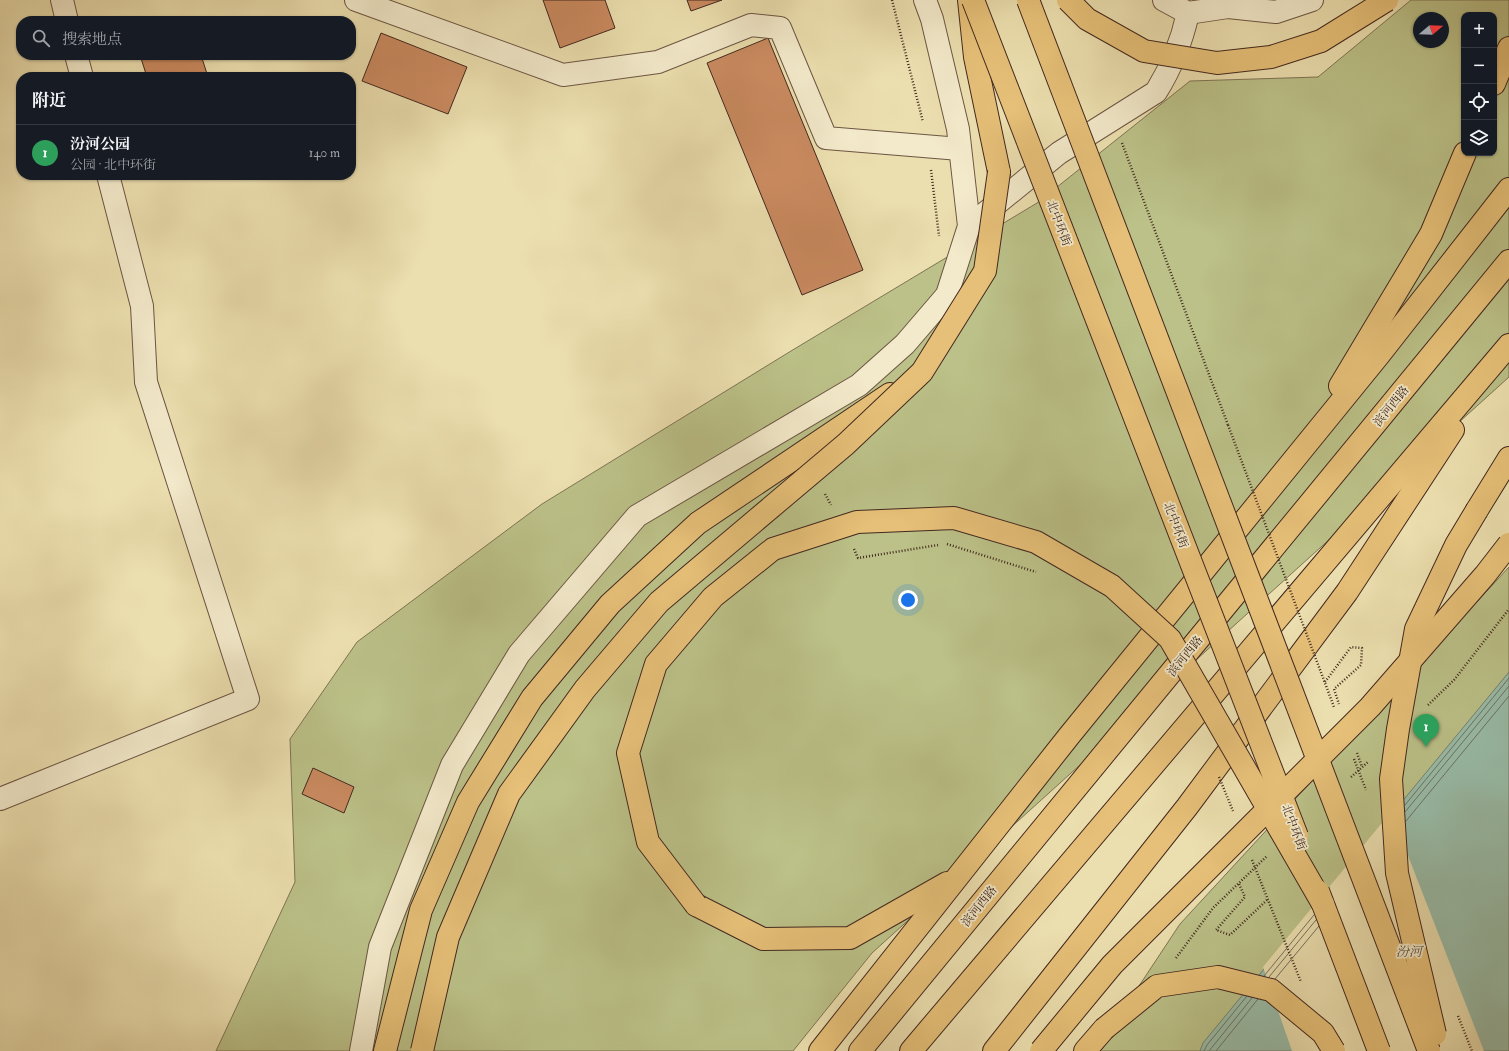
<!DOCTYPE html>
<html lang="zh">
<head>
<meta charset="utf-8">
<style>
  :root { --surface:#171b24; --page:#242831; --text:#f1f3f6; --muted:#9ea1a6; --line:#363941; --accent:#c59692 }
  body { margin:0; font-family:"IM FELL Double Pica","Noto Serif SC",serif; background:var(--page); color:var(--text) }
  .controls { position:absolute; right:12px; top:12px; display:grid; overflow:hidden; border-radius:8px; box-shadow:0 1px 3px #0004 }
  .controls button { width:36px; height:36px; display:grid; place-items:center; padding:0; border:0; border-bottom:1px solid var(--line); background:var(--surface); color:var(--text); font:20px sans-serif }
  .compass { position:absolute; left:1413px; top:12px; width:36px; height:36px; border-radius:50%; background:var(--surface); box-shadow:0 1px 3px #0004; rotate:71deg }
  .you { position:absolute; left:908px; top:600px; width:14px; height:14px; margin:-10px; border:3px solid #fff; border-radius:50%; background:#1a73e8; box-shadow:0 0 0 6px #1a73e833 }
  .badge { display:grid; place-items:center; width:26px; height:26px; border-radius:50%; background:var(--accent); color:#fff; font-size:13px; font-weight:700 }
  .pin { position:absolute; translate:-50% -33px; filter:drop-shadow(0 1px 2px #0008) }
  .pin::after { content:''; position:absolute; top:21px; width:14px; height:12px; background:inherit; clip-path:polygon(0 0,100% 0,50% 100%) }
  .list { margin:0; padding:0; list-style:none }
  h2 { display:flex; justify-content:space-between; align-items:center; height:52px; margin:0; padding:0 16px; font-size:17px }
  h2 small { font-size:13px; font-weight:400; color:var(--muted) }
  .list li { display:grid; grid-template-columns:26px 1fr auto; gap:12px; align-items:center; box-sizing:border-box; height:56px; padding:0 16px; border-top:1px solid var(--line) }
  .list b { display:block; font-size:15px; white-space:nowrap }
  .list p { margin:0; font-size:13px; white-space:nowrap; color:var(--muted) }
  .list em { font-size:13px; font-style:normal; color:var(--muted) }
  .icon { flex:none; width:22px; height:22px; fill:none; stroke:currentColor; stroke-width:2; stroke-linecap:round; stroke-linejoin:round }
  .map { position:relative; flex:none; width:1509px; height:1051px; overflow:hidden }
  .search { position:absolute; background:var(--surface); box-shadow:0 1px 3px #0004; left:16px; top:16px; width:340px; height:44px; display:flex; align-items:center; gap:10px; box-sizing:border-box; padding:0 14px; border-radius:16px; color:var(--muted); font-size:15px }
  .panel { position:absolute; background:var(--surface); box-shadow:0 1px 3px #0004; left:16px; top:72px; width:340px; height:108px; border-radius:16px }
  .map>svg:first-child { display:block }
  .green { fill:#bbc188; stroke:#7e7454; fill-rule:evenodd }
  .water { fill:#99bda9; stroke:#768172 }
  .pier { fill:#ecdfaf }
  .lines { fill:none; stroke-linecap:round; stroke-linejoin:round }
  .shore { stroke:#6e7264; stroke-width:1 }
  .building { fill:#ca8a60; stroke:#42281f }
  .minor-casing { stroke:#6c5643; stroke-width:24 }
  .highway-casing { stroke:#42281f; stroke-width:24 }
  .path { stroke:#42281f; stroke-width:2.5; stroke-dasharray:1 2; stroke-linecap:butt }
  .minor { stroke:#f3eacb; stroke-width:22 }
  .highway { stroke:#e6c078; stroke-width:22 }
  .highway-bridge-casing { stroke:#42281f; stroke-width:24; stroke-linecap:butt }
  .path-bridge { stroke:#42281f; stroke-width:2.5; stroke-dasharray:1 2; stroke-linecap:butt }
  .highway-bridge { stroke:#e6c078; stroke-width:22 }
  .labels { text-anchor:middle; stroke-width:3.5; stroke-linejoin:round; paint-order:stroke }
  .street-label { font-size:12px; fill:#42281f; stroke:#f3eacb }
  .water-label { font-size:13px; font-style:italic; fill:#584d42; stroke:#f3eacb }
</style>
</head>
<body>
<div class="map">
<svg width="1509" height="1051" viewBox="0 0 1509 1051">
  <rect width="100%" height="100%" fill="#ecdfaf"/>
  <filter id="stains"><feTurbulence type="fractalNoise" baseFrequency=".005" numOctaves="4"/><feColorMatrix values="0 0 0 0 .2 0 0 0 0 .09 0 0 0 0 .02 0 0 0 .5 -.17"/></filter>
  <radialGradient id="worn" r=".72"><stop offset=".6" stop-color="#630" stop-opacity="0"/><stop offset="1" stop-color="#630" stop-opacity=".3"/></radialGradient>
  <g class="green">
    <path d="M1411,0H1509V377L872,953L793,1051H216L295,882L290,739L357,642L542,504L791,351L1037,203L1190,81L1318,77ZM1464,15H1494V153H1464ZM1419,18H1443V42H1419Z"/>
    <polygon points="1509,567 1509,1051 1096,1051 1180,924"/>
  </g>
  <polygon class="water" points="1509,672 1509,1051 1200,1051 1203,1043"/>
  <polygon class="pier" points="1391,812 1484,1051 1292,1051 1263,967"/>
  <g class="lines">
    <g class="shore">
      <polyline points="1405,805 1509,678"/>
      <polyline points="1405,812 1509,686"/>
      <polyline points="1406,821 1509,696"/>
      <polyline points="1264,976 1314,915"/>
      <polyline points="1269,977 1316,920"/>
      <polyline points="1275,979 1319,926"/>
      <polyline points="1204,1051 1207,1045 1247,996"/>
      <polyline points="1209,1051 1252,998"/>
      <polyline points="1216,1051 1258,999"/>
    </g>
  </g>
  <g class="building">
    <polygon points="543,0 605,0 615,28 560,48"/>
    <polygon points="687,0 722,0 691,11"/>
    <polygon points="381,33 467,67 448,114 362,81"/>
    <polygon points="768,38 863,270 802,295 707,63"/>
    <polygon points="140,55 201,55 208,77 147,77"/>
    <polygon points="313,768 354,787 344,813 302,794"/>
  </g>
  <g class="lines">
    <g class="minor-casing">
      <g id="minor">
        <polyline points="62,0 67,21"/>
        <polyline points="356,0 563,75 658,62 751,25 780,28 826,138 960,149"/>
        <polyline points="1164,0 1188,13 1228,7 1276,12 1312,0"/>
        <polyline points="76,55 82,77"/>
        <path d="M984,214L1059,153L1156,92C1171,68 1182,40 1188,13"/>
        <polyline points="0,799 248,699 146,382 142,306 108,175"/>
        <polyline points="361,1051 380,947 452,765 519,654 637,516 859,385 905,344 947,295 969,226 958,129 932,19 925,0"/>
      </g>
    </g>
    <g class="highway-casing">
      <g id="highway">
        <polyline points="969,0 975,57 999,172"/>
        <polyline points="1494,84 1509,48"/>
        <polyline points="1340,386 1431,234 1465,153"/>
        <polyline points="1477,510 1509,458"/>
        <polyline points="696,905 763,939 850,938 947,883"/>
        <polyline points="385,1051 421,910 468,802 532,698 610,604 698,523 890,394"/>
        <polyline points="820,1051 1069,736 1379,355 1509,189"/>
        <polyline points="860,1051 1509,261"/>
        <polyline points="911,1051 1509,345"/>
        <polyline points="994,1051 1187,807 1347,592 1453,430"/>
        <polyline points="1085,1051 1104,1029"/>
      </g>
    </g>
    <g class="path">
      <polyline points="892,0 923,122"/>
      <polyline points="1122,143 1228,425"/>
      <polyline points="931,170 939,236"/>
      <polyline points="825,494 831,505"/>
      <polyline points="947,544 1036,572"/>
      <polyline points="854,549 858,558 938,545"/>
      <polyline points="1325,682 1351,647 1362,648 1361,665 1334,689 1339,704"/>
      <polyline points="1428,705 1454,680 1509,609"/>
      <polyline points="1357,753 1362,767"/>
      <polyline points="1351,777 1368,762"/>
      <polyline points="1239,884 1245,897 1216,930 1230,935 1268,899"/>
      <polyline points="1176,958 1213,908 1267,856"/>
    </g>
    <use href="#minor" class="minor"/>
    <use href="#highway" class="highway"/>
    <g class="highway-bridge-casing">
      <g id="highway-bridge">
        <polyline points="973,0 1297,836"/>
        <polyline points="1028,0 1429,1051"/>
        <polyline points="1068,0 1087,19 1144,51 1217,63 1271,57 1321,41 1387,0"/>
        <polyline points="1318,891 1379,1051"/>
        <polyline points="696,905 648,842 628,753 656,664 713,597 773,549 857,522 954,518 1036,542 1112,586 1170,639 1323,904"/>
        <polyline points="1104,1029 1157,986 1218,977 1271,990 1323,1033 1334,1051"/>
        <polyline points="1435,1034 1397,873 1391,779 1398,729 1416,629 1456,545 1477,510"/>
        <polyline points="422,1051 448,937 509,794 585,689 659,602 846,444 922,372 985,271 999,172"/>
        <polyline points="1041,1051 1112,965 1370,707 1485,575 1509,544"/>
      </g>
    </g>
    <g class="path-bridge">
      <polyline points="1228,425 1334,707"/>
      <polyline points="1354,759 1366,790"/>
      <polyline points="1219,777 1233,811"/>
      <polyline points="1252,860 1301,982"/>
      <polyline points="1458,1016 1472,1051"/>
    </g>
    <use href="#highway-bridge" class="highway-bridge"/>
  </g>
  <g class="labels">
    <g class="street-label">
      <text transform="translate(1059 223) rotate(69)" y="4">北中环街</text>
      <text transform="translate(1391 406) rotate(-51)" y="4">滨河西路</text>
      <text transform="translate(1176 525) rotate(69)" y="4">北中环街</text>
      <text transform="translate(1185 656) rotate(-51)" y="4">滨河西路</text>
      <text transform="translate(1294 827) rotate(69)" y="4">北中环街</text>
      <text transform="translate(979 906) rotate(-51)" y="4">滨河西路</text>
    </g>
    <g class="water-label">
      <text x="1409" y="956">汾河</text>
    </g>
  </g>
  <rect width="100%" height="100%" filter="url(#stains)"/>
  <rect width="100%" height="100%" fill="url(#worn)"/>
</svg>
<div class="controls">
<button>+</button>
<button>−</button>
<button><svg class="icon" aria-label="locate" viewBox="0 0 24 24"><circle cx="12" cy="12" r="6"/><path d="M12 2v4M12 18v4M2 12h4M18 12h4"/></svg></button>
<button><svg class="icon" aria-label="layers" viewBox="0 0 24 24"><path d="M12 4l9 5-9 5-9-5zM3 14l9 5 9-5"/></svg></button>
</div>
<svg class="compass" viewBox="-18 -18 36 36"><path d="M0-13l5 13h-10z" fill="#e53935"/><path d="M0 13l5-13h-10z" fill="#9ea1a6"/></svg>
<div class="you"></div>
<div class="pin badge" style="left:1426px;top:747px;background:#2e9e5b">1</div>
<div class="search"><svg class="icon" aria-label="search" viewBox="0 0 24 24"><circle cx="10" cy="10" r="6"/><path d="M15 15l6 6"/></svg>搜索地点</div>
<section class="panel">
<h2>附近<small></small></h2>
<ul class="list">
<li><span class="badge" style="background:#2e9e5b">1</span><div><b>汾河公园</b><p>公园 · 北中环街</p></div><em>140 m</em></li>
</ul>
</section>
</div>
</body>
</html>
